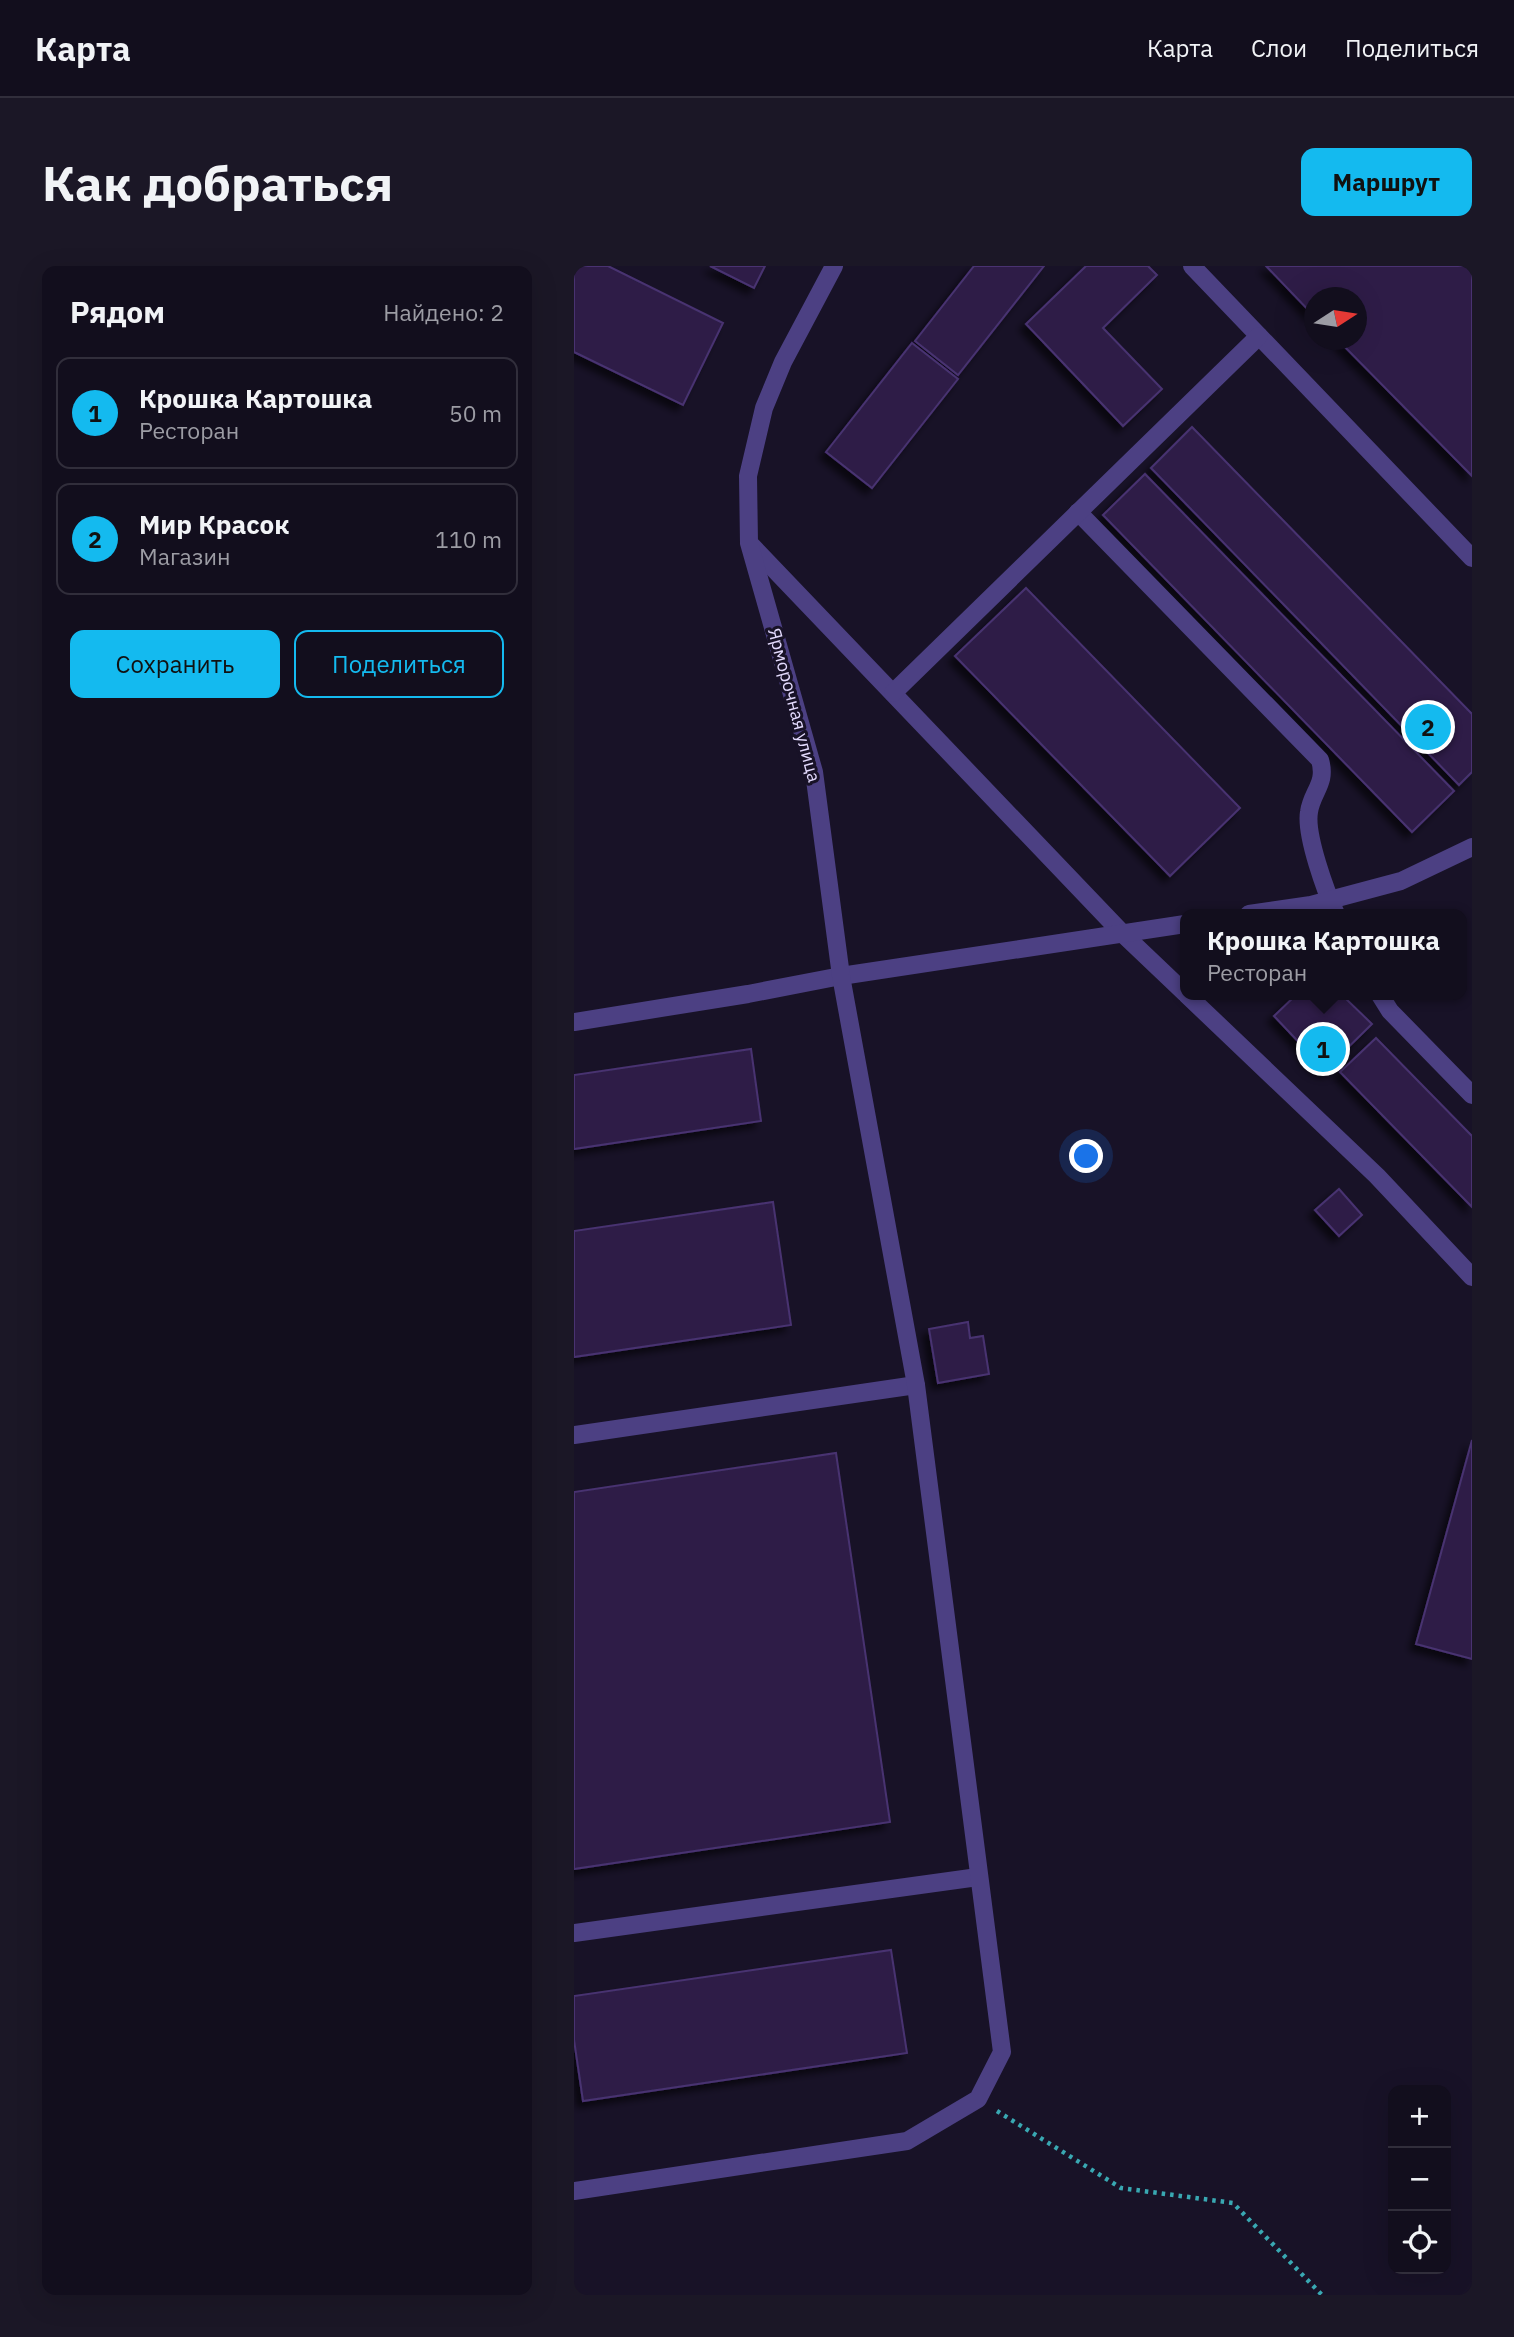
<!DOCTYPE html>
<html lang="ru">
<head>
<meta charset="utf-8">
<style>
  :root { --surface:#120e1d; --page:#1b1726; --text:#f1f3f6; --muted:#9c9ca4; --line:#312e3b; --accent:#14baef }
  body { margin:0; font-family:"IBM Plex Sans",sans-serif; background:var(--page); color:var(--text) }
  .controls { position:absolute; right:21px; bottom:21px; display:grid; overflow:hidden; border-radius:14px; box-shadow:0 7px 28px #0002 }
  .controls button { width:63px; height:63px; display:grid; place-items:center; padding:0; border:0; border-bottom:2px solid var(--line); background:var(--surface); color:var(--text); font:35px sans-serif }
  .compass { position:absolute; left:730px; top:21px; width:63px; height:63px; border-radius:50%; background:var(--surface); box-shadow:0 7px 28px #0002; rotate:78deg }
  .you { position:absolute; left:513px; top:891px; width:24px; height:24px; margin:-18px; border:5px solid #fff; border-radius:50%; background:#1a73e8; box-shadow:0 0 0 10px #1a73e833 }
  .badge { display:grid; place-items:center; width:46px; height:46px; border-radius:50%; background:var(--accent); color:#111; font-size:23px; font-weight:700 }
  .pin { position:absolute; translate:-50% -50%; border:4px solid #fff; box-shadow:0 2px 7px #0006 }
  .popup { position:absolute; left:606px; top:643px; width:287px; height:91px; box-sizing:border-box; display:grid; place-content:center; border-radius:14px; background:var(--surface); filter:drop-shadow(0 2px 5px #0005); font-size:23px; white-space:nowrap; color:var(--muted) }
  .popup b { font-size:26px; color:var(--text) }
  .popup::after { content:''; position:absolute; left:50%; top:100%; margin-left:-14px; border:14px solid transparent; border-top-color:var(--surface) }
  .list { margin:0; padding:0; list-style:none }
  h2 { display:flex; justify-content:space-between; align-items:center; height:91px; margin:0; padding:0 28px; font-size:30px }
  h2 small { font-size:23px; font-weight:400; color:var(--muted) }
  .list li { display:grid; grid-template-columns:46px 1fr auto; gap:21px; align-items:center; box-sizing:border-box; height:112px; margin:0 14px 14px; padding:0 14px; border:2px solid var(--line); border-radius:14px }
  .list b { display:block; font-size:26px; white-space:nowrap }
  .list p { margin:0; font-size:23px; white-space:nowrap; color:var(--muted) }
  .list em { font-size:23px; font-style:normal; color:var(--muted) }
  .actions { display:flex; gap:14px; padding:21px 28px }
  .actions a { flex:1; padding:16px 0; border:2px solid var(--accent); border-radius:14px; text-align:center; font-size:24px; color:var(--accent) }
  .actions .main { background:var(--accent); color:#111 }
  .icon { flex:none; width:38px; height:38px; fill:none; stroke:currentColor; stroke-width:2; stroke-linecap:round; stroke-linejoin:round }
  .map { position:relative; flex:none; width:898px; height:2029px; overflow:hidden; border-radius:14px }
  header { display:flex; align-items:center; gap:42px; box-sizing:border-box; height:98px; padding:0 35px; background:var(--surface); border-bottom:2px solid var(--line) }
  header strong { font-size:33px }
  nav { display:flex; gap:38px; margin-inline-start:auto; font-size:24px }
  .intro { display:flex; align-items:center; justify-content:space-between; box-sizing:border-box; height:168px; padding:0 42px }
  h1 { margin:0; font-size:49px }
  .button { padding:18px 32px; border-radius:14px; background:var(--accent); color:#111; font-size:24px; font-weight:700 }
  main { display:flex; gap:42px; padding:0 42px }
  aside { flex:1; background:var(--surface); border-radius:14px; box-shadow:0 7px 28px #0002 }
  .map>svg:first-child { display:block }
  .building { fill:#2d1f47; stroke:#483371; stroke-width:2; filter:url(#shadow) }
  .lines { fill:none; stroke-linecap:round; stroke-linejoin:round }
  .path { stroke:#39a8b2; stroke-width:4.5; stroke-dasharray:3.5 5; stroke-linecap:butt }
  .lane { stroke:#4c4083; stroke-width:18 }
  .labels { text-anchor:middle; stroke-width:6; stroke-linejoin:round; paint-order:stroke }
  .street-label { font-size:18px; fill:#e3dafd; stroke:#181227 }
</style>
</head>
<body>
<header>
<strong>Карта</strong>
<nav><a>Карта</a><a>Слои</a><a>Поделиться</a></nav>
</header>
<div class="intro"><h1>Как добраться</h1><a class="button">Маршрут</a></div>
<main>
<aside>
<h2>Рядом<small>Найдено: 2</small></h2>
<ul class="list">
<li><span class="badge">1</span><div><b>Крошка Картошка</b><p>Ресторан</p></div><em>50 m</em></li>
<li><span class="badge">2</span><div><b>Мир Красок</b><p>Магазин</p></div><em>110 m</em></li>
</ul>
<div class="actions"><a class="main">Сохранить</a><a>Поделиться</a></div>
</aside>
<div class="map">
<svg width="898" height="2029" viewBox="0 0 898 2029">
  <defs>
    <filter id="shadow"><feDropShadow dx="-6" dy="6" stdDeviation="3.5" flood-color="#0009"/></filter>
  </defs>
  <rect width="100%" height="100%" fill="#181227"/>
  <g class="building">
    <polygon points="0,0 34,0 149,57 109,139 0,86"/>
    <polygon points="136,0 191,0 180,22"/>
    <polygon points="400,0 470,0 384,109 341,75"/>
    <polygon points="512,0 574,0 583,9 529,62 588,123 549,160 452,58"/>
    <polygon points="692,0 898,0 898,210 764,74 782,74 782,32 740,32 740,50"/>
    <polygon points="338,77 384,113 298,222 252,186"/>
    <polygon points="618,161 898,448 898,506 885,519 577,202"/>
    <polygon points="571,208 880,525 838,566 529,249"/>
    <polygon points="452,322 666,542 596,610 381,390"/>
    <polygon points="722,729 768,729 798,758 751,804 700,750"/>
    <polygon points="802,772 898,870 898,941 766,806"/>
    <polygon points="177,783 187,855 0,883 0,809"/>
    <polygon points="765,923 788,949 765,970 741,944"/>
    <polygon points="199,936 217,1059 0,1091 0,965"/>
    <polygon points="394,1056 396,1072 409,1070 415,1108 364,1117 355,1063"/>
    <polygon points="898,1174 898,1393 842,1378"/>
    <polygon points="262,1187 316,1556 0,1603 0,1226"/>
    <polygon points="317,1684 333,1787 9,1835 0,1774 0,1730"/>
  </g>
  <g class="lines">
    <polyline class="path" points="423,1845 547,1922 659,1937 748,2029"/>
    <g class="lane">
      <polyline points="618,0 898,292"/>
      <path d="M504,246L746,494C753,518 738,525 735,546C731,569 752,626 762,648"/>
      <polyline points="178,280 549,668 611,727"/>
      <polyline points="319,427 685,70"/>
      <polyline points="675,648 737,639 827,615 898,581"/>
      <polyline points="613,729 803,910 898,1011"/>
      <polyline points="806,729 816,745 898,829"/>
      <polyline points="0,756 174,728 267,710 611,658"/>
      <polyline points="0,1169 342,1119"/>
      <polyline points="0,1667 404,1611"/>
      <polyline points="0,1925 333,1875 404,1833 428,1786 342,1119 267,710 240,506 175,277 174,210 190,142 209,96 260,0"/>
    </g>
  </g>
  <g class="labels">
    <g class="street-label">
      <text transform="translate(220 439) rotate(75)" y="6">Ярморочная улица</text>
    </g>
  </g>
</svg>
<div class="controls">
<button>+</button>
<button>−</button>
<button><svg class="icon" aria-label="locate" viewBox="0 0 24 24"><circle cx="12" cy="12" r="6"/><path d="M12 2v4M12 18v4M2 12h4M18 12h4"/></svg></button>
</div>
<svg class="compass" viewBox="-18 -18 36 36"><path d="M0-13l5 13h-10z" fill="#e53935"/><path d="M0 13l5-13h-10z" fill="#9c9ca4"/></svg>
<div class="you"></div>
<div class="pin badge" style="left:749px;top:783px">1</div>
<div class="popup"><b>Крошка Картошка</b>Ресторан</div>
<div class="pin badge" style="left:854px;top:461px">2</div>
</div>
</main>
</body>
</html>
